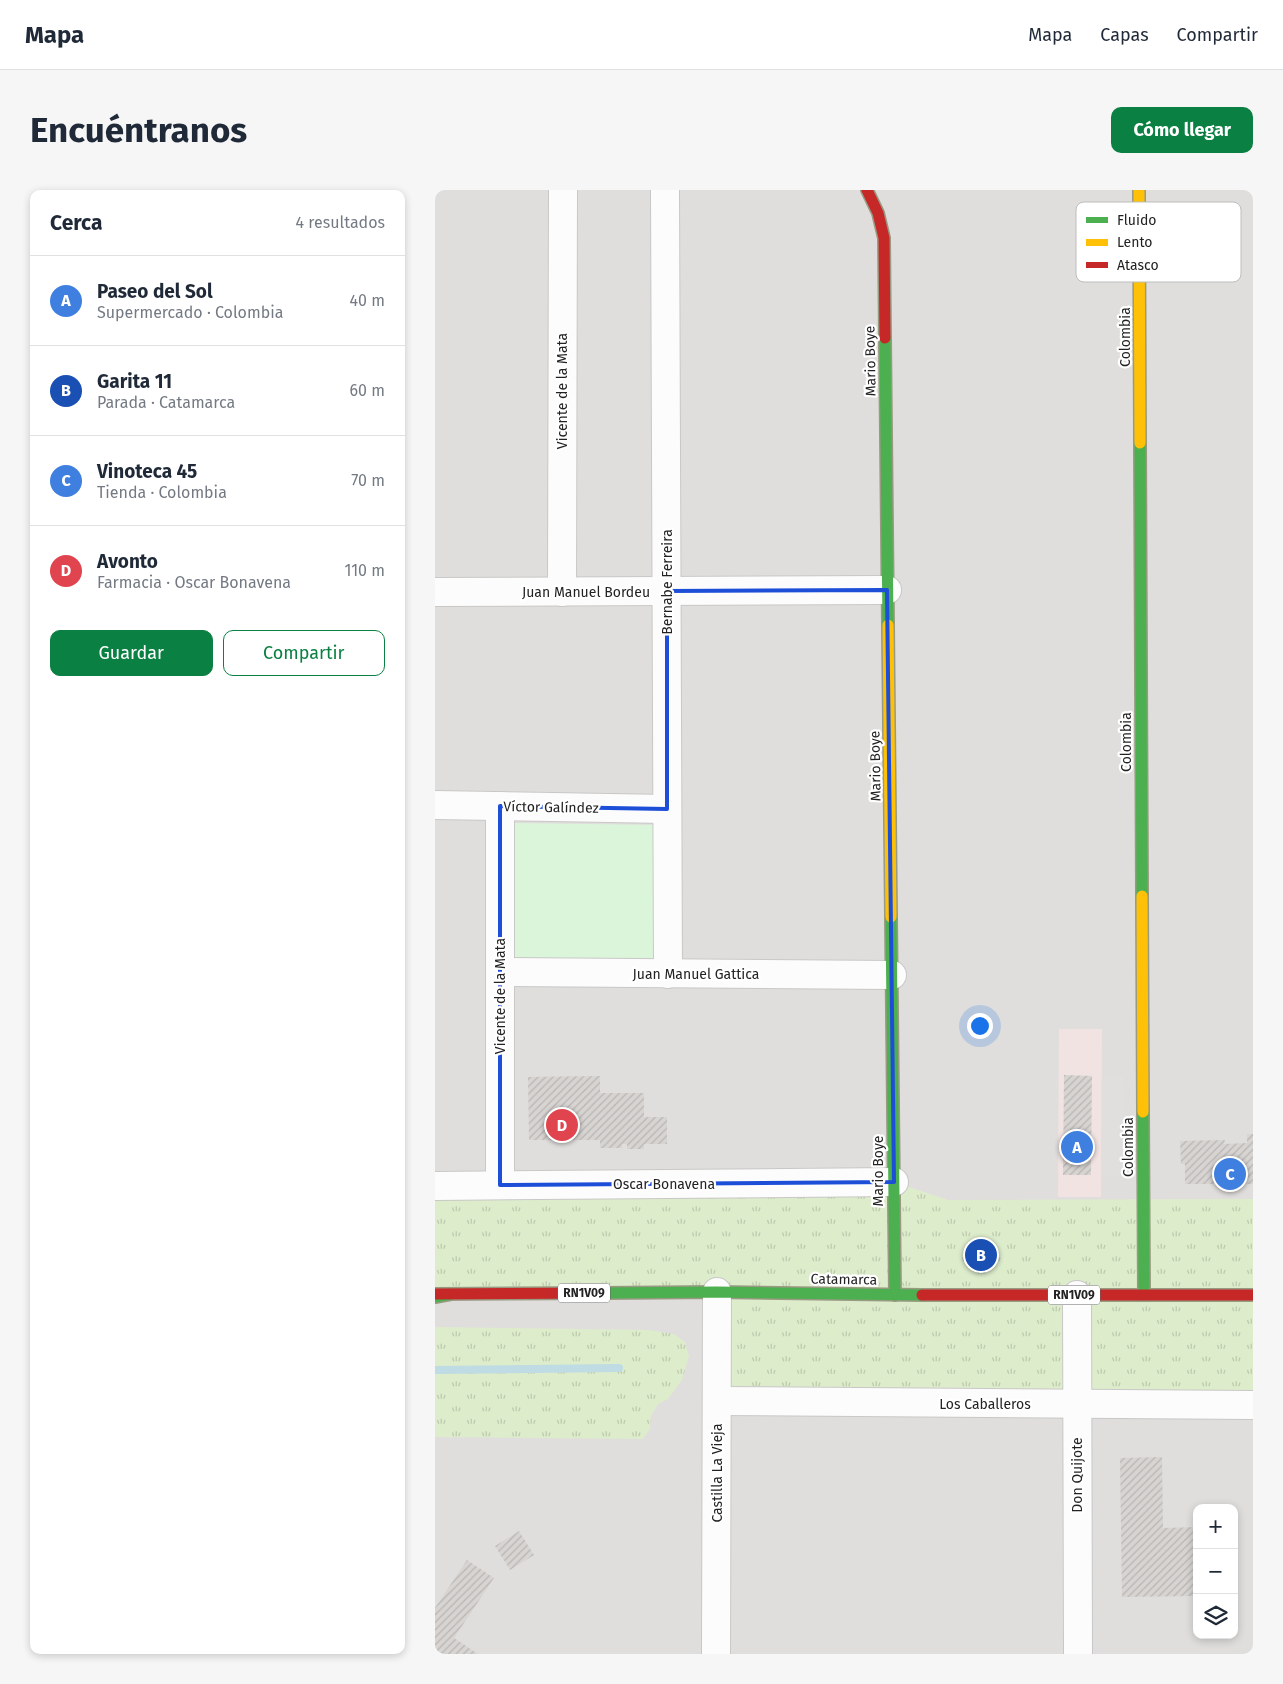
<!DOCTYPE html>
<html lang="es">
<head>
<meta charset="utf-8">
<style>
  :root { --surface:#fff; --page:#f6f6f7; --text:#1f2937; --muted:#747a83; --line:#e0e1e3; --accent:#0b8043 }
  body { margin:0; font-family:"Fira Sans",sans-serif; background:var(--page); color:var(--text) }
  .controls { position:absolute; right:15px; bottom:15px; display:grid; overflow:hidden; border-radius:10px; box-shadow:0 2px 8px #0003 }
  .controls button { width:45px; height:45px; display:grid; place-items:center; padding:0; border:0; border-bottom:1px solid var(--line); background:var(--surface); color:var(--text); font:25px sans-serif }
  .you { position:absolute; left:544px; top:835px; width:18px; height:18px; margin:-12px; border:4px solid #fff; border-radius:50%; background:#1a73e8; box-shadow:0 0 0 8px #1a73e833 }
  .badge { display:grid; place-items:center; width:32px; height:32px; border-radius:50%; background:var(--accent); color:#fff; font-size:16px; font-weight:700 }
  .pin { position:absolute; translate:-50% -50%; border:2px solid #fff; box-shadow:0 1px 5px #0006 }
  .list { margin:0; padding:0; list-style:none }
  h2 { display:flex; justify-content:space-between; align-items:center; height:65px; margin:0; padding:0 20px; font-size:21px }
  h2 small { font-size:16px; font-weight:400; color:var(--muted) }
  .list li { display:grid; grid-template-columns:32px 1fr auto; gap:15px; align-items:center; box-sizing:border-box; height:90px; padding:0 20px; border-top:1px solid var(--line) }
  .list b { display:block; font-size:19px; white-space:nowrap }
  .list p { margin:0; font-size:16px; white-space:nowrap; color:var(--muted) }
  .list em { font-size:16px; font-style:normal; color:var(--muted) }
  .actions { display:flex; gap:10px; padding:15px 20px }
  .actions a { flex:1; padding:11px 0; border:1px solid var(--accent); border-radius:10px; text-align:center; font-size:18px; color:var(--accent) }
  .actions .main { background:var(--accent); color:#fff }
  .icon { flex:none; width:28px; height:28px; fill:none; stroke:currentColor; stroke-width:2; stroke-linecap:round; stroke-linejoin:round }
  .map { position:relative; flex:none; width:818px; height:1464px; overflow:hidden; border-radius:10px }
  header { display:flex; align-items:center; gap:30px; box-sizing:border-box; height:70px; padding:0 25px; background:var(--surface); border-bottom:1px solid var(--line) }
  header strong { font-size:24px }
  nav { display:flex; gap:28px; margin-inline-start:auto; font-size:18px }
  .intro { display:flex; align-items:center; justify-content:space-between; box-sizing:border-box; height:120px; padding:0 30px }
  h1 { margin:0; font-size:35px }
  .button { padding:12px 22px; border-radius:10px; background:var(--accent); color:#fff; font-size:18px; font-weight:700 }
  main { display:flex; gap:30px; padding:0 30px }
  aside { flex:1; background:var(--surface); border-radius:10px; box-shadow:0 2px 8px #0003 }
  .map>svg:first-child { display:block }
  .residential { fill:#dfdedc; fill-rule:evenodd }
  .commercial { fill:#f1e3e1 }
  .grass { fill:url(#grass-tufts) }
  .park { fill:#daf5da }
  .parking { fill:#e0dfde }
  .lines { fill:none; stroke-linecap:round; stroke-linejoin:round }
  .stream { stroke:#bfdbe3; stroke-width:8 }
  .building { fill:url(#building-hatch) }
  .street-casing { stroke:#c9c8c7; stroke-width:30 }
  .fast-casing { stroke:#999a82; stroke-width:14 }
  .slow-casing { stroke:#999a82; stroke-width:14 }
  .jam-casing { stroke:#999a82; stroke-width:14 }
  .street { stroke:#fdfcfc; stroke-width:28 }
  .fast { stroke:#4caf50; stroke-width:11 }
  .slow { stroke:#ffc107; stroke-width:11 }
  .jam { stroke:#c62828; stroke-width:11 }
  .marked { fill:none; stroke:#1d4ed8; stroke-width:4; stroke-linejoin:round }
  .labels { text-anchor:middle; stroke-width:4.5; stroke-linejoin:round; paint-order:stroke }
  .shield { fill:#fff; stroke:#646464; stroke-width:1 }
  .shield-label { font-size:12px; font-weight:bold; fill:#222 }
  .street-label { font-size:14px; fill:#222; stroke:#fff }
  .key { fill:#fff; stroke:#bdbdbd; stroke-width:1 }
  .key-label { font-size:14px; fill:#222 }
</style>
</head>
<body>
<header>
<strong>Mapa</strong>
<nav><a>Mapa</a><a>Capas</a><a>Compartir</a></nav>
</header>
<div class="intro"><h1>Encuéntranos</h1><a class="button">Cómo llegar</a></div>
<main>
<aside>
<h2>Cerca<small>4 resultados</small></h2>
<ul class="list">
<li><span class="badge" style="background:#3f7fe0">A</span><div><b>Paseo del Sol</b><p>Supermercado · Colombia</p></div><em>40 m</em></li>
<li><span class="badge" style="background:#1a4fb4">B</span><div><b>Garita 11</b><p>Parada · Catamarca</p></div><em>60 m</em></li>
<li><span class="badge" style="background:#3f7fe0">C</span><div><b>Vinoteca 45</b><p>Tienda · Colombia</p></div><em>70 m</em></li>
<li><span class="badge" style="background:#e0444e">D</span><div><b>Avonto</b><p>Farmacia · Oscar Bonavena</p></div><em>110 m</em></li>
</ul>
<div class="actions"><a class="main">Guardar</a><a>Compartir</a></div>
</aside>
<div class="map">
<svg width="818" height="1464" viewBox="0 0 818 1464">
  <defs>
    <pattern id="grass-tufts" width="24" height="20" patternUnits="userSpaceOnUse" patternTransform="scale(1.25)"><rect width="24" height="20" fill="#ddeccb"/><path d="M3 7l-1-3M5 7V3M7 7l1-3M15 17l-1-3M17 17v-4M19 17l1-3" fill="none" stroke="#bdcaae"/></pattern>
    <pattern id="building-hatch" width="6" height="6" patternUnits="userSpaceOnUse" patternTransform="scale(1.25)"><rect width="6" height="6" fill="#d7d4d2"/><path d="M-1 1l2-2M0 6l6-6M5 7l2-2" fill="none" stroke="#b8b6b4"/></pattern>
  </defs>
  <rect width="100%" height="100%" fill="#f0eeeb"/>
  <path class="residential" d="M0,0H818V1464H0ZM762,1318H799V1445H762Z"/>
  <polygon class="commercial" points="624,839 667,839 666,1007 623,1007"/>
  <g class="grass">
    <polygon points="459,992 513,1010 818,1009 818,1215 282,1211 282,1102 0,1103 0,996"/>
    <polygon points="0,1137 213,1140 239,1144 250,1152 254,1166 247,1190 233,1209 223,1214 216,1226 215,1239 208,1249 0,1247"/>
  </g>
  <polygon class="park" points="79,633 221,635 220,772 77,770"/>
  <polygon class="parking" points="667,885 689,886 688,986 666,986"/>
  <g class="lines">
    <polyline class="stream" points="0,1180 184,1178"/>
  </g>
  <g class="building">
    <polygon points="629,885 657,886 656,985 628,985"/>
    <polygon points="165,886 165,903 209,903 209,927 232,927 232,954 209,954 209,959 192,959 192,954 187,954 187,958 165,958 165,950 94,950 93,887"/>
    <polygon points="812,944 818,944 818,994 750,994 750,974 746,974 745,951 790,950 789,954 812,953"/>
    <polygon points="727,1267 728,1338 762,1337 762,1406 687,1407 685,1268"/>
    <polygon points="84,1341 99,1365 75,1380 60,1356"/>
    <polygon points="32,1370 59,1388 19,1448 43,1464 0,1464 0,1418"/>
  </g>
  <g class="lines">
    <g class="street-casing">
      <g id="street">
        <polyline points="230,0 233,784"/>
        <polyline points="0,402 452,400"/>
        <polyline points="127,402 128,0"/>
        <polyline points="0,615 232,619"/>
        <polyline points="65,616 65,995"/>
        <polyline points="65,782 457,785"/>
        <polyline points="0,996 459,992"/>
        <polyline points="642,1105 643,1464"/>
        <polyline points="282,1211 818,1215"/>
        <polyline points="281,1464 282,1102"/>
      </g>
    </g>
    <g class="fast-casing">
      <g id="fast">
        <polyline points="450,148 453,435"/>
        <polyline points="705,253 707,706"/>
        <polyline points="456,727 460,1105"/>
        <polyline points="708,922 709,1105"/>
        <polyline points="167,1103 282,1102 487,1105"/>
        <polyline points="0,1107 16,1104"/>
      </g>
    </g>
    <g class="slow-casing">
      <g id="slow">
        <polyline points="704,0 705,253"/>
        <polyline points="453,435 456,727"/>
        <polyline points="707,706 708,922"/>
      </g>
    </g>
    <g class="jam-casing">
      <g id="jam">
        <polyline points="432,0 443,23 449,48 450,148"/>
        <polyline points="0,1104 167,1103"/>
        <polyline points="487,1105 818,1105"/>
      </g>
    </g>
    <use href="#street" class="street"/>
    <use href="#fast" class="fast"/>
    <use href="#slow" class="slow"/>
    <use href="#jam" class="jam"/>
  </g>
  <path class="marked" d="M452,400L459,992L65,995V616L232,619V401Z"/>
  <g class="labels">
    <g class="shield">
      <rect x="123" y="1093.5" width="52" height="19" rx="4"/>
      <rect x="613" y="1095.5" width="52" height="19" rx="4"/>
    </g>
    <g class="shield-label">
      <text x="149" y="1107">RN1V09</text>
      <text x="639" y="1109">RN1V09</text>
    </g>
    <g class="street-label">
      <text transform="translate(690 147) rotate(-90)" y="5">Colombia</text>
      <text transform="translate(435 171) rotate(-91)" y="5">Mario Boye</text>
      <text transform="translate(127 201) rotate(-90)" y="5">Vicente de la Mata</text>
      <text transform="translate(232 392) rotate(-90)" y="5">Bernabe Ferreira</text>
      <text x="151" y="407">Juan Manuel Bordeu</text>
      <text transform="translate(691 552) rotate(-90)" y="5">Colombia</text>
      <text transform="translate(440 576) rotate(-91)" y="5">Mario Boye</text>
      <text transform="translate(116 617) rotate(1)" y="5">Víctor Galíndez</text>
      <text x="261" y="789">Juan Manuel Gattica</text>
      <text transform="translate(65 806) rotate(-90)" y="5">Vicente de la Mata</text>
      <text transform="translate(693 957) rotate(-90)" y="5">Colombia</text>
      <text transform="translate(443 981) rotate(-90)" y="5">Mario Boye</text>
      <text x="229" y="999">Oscar Bonavena</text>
      <text transform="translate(409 1089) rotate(1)" y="5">Catamarca</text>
      <text x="550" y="1219">Los Caballeros</text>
      <text transform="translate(282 1283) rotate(-90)" y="5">Castilla La Vieja</text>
      <text transform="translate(642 1285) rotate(-90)" y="5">Don Quijote</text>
    </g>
  </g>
  <rect x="641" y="12" width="165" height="80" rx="8" class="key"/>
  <rect x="651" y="27" width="22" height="6" fill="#4caf50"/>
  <rect x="651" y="49" width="22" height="7" fill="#ffc107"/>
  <rect x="651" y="72" width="22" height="6" fill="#c62828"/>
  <g class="key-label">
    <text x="682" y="35">Fluido</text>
    <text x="682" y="57">Lento</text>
    <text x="682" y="80">Atasco</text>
  </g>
</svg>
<div class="controls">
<button>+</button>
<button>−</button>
<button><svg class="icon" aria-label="layers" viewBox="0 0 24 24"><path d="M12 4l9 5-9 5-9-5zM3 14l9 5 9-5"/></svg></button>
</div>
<div class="you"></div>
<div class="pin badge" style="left:642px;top:957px;background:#3f7fe0">A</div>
<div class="pin badge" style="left:546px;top:1065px;background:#1a4fb4">B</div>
<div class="pin badge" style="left:795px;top:984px;background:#3f7fe0">C</div>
<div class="pin badge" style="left:127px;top:935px;background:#e0444e">D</div>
</div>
</main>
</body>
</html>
